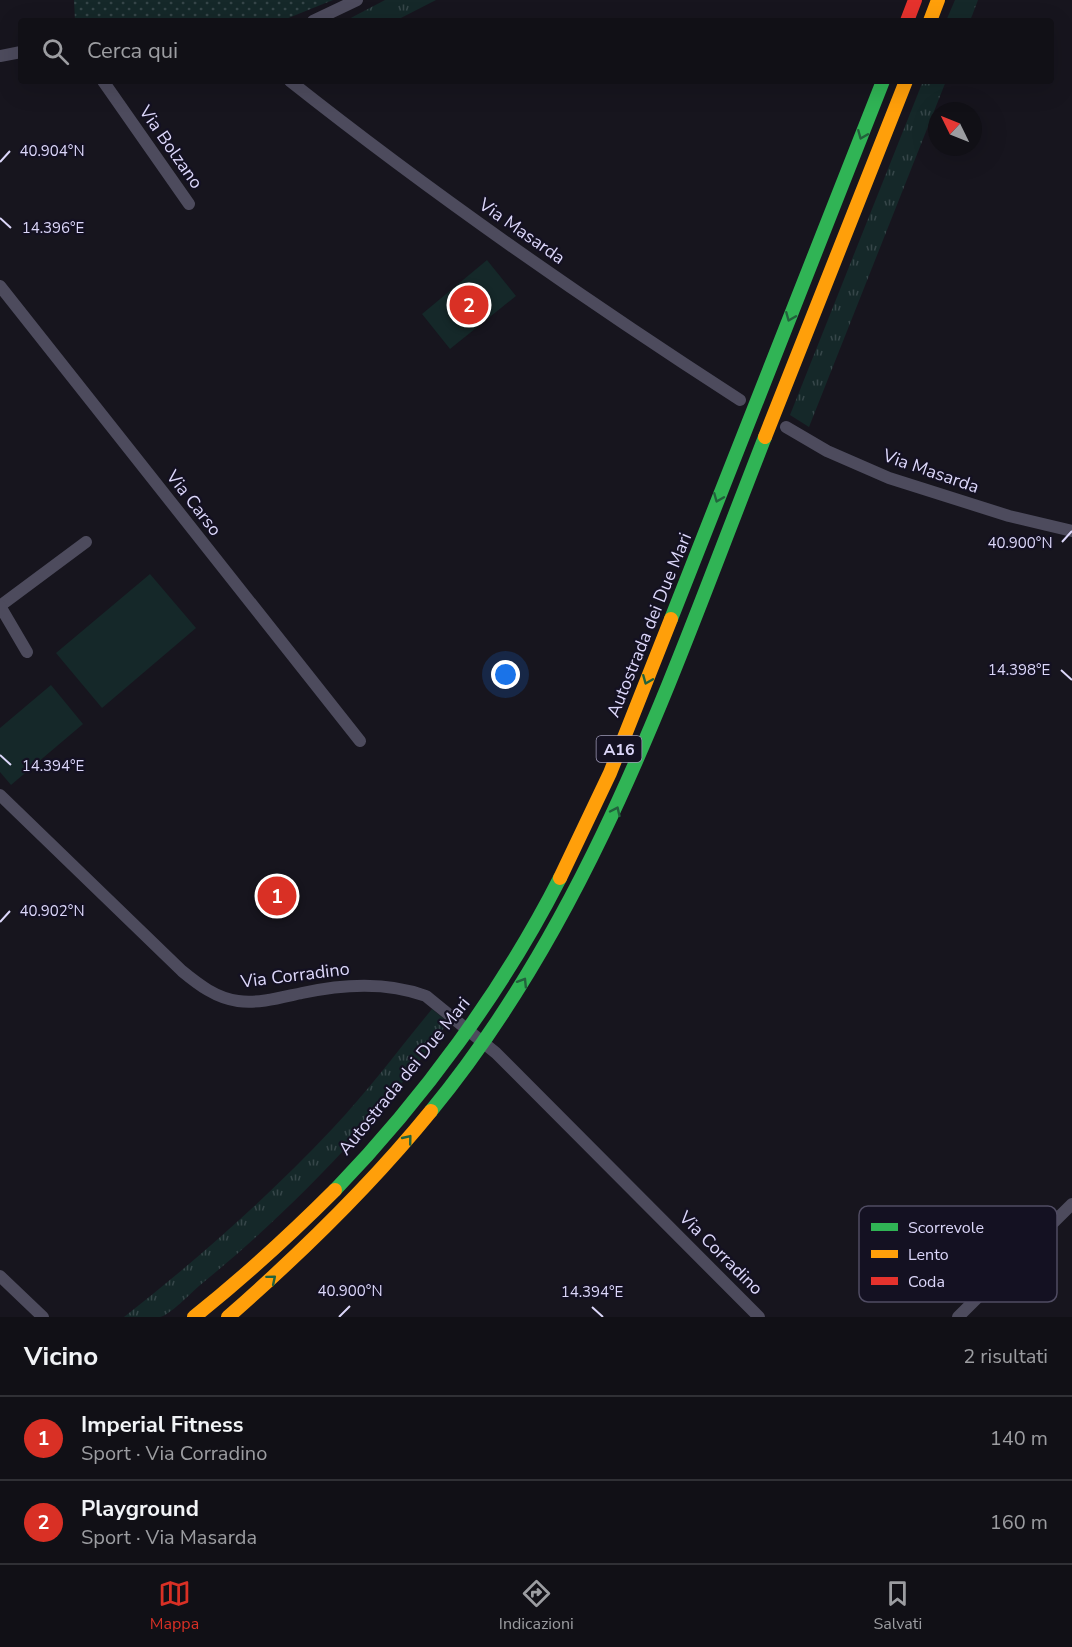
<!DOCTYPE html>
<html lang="it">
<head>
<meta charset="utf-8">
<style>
  :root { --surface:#111016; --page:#1e1e23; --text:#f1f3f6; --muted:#9c9da1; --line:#303035; --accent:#d93025 }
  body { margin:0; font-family:"Nunito Sans",sans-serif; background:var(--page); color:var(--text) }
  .compass { position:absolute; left:928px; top:102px; width:54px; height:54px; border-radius:50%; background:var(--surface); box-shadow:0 6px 24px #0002; rotate:313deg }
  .you { position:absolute; left:506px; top:675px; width:21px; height:21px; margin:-15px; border:4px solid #fff; border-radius:50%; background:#1a73e8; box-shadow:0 0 0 9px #1a73e833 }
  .badge { display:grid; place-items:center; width:39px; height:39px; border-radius:50%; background:var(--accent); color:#fff; font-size:20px; font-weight:700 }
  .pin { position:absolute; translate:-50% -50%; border:3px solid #fff; box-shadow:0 2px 6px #0006 }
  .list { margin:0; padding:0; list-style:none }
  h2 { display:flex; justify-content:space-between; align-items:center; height:78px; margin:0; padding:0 24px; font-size:26px }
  h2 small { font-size:20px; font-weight:400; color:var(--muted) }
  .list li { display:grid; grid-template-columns:39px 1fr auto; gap:18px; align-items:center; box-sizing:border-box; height:84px; padding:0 24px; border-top:2px solid var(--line) }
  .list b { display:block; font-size:22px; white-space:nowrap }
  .list p { margin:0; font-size:20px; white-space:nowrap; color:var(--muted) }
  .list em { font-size:20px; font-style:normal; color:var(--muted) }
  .icon { flex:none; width:33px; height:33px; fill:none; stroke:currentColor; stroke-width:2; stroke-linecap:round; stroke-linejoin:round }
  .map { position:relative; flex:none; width:1072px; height:1317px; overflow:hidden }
  .search { position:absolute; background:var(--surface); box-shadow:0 6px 24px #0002; left:18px; right:18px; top:18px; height:66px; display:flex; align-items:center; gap:15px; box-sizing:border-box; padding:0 21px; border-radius:6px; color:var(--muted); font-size:22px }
  .sheet { height:246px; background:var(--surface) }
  nav { display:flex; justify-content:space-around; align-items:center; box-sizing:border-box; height:84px; border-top:2px solid var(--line); background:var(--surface); font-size:16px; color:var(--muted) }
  nav a { display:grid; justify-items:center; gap:3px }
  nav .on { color:var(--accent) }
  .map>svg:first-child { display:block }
  .grass { fill:url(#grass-tufts) }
  .park { fill:url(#park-dots) }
  .pitch { fill:#152829 }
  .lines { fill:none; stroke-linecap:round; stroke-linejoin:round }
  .street { stroke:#4d4b5d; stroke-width:12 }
  .slow { stroke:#ff9f0a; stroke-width:14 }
  .jam { stroke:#e5322d; stroke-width:14 }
  .fast-bridge { stroke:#30b455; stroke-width:14 }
  .slow-bridge { stroke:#ff9f0a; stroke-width:14 }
  .oneway { stroke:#22623c }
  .ticks { fill:none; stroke:#dcd7fa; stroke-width:2 }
  .labels { text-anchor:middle; stroke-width:4.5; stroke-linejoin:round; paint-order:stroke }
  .shield { fill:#141122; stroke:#a09cb9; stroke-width:1.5 }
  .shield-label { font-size:16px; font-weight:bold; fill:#dcd7fa }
  .street-label { font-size:18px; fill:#dcd7fa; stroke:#141122 }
  .key { fill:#141122; stroke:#504c63; stroke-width:1.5 }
  .key-label { font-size:16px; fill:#dcd7fa }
  .ticks-label { font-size:15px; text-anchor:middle; fill:#dcd7fa; stroke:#141122; stroke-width:4.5; stroke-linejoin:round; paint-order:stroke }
</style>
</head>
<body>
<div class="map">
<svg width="1072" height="1317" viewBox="0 0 1072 1317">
  <defs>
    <pattern id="grass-tufts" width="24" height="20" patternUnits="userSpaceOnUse" patternTransform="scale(1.5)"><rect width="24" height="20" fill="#152829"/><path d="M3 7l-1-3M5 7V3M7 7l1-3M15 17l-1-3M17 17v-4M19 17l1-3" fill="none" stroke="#364649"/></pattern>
    <pattern id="park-dots" width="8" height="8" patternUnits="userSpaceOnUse" patternTransform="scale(1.5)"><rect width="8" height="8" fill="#152829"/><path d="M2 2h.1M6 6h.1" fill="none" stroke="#364649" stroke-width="1.8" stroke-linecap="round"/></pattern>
  </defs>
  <rect width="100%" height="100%" fill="#17151e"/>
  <g class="grass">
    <polygon points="385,0 436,0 395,21 345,21"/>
    <polygon points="955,0 978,0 970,21 946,21"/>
    <polygon points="923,81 946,81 809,427 790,415"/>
    <path d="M432,1009L448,1022C377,1122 293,1209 199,1286C191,1293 170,1315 160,1317C149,1317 135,1317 124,1317C198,1259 268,1197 333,1128C368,1091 399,1049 432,1009Z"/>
  </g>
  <polygon class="park" points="74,0 333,0 281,21 75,21"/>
  <g class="pitch">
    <polygon points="487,260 516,296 450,349 422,314"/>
    <polygon points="150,574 196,628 102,708 56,653"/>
    <polygon points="51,685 83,724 11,785 0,772 0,728"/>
  </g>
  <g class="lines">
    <g class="street">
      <polyline points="313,21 357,0"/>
      <polyline points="0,56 21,52"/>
      <polyline points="103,81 189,204"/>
      <path d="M290,81C434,195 585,300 740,400"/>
      <polyline points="0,286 360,741"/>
      <polyline points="786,427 827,451 889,478 1009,516 1072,531"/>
      <polyline points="0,606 86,542"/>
      <polyline points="0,606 27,652"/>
      <path d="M0,795L182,971C199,985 216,998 238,1001C259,1004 283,997 302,993C343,984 386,981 426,996L496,1053L759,1317"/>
      <polyline points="0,1276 43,1317"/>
      <polyline points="958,1317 1072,1204"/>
    </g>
    <polyline class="slow" points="930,21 938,0"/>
    <polyline class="jam" points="907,21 915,0"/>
    <g class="fast-bridge">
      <polyline points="671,619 883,81"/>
      <path d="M431,1111C593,914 673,671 765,437"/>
      <path d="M335,1190C422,1100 503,990 560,878"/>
    </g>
    <g class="slow-bridge">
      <polyline points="765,437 906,81"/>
      <polyline points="560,878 610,773 671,619"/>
      <path d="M194,1317C244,1277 290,1235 335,1190"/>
      <path d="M228,1317C301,1253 370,1186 431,1111"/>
    </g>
  </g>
  <defs><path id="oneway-chevron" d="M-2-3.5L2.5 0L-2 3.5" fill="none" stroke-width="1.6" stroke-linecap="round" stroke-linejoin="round" transform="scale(1.5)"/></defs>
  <g class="oneway">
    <use href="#oneway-chevron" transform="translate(862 135) rotate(112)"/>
    <use href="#oneway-chevron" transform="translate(790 317) rotate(112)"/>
    <use href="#oneway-chevron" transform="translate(718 498) rotate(112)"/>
    <use href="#oneway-chevron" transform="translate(647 680) rotate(112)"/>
    <use href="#oneway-chevron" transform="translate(616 811) rotate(-65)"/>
    <use href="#oneway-chevron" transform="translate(523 982) rotate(-58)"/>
    <use href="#oneway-chevron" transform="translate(408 1139) rotate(-51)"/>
    <use href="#oneway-chevron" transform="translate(272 1279) rotate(-40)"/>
  </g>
  <path class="ticks" d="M0,162L10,151M0,218L11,228M1062,542L1072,531M1061,670L1072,680M0,755L11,765M0,922L10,911M592,1307L603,1317M339,1317L350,1306"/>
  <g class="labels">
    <rect class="shield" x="596.5" y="736" width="45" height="26" rx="4.5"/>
    <g class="shield-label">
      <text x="619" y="755">A16</text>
    </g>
    <g class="street-label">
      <text transform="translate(171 147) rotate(55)" y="6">Via Bolzano</text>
      <text transform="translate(522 231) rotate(35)" y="6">Via Masarda</text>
      <text transform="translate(931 471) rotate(19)" y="6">Via Masarda</text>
      <text transform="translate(194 503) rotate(52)" y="6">Via Carso</text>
      <text transform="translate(649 625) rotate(-68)" y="6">Autostrada dei Due Mari</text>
      <text transform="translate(295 975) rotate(-7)" y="6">Via Corradino</text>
      <text transform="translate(404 1076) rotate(-51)" y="6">Autostrada dei Due Mari</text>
      <text transform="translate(721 1253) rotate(45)" y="6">Via Corradino</text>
    </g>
  </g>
  <rect x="859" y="1206" width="198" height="96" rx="9" class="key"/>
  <rect x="871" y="1223" width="27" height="8" fill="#30b455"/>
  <rect x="871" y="1250" width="27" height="8" fill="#ff9f0a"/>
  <rect x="871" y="1277" width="27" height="8" fill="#e5322d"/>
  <g class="key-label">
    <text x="908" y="1233">Scorrevole</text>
    <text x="908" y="1260">Lento</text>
    <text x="908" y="1287">Coda</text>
  </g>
  <g class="ticks-label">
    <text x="52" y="156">40.904°N</text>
    <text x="53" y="233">14.396°E</text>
    <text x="1020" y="548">40.900°N</text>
    <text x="1019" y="675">14.398°E</text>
    <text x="53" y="771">14.394°E</text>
    <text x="52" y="916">40.902°N</text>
    <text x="350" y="1296">40.900°N</text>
    <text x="592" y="1297">14.394°E</text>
  </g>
</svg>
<svg class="compass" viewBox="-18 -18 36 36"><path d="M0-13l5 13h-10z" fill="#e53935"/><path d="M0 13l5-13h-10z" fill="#9c9da1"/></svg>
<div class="you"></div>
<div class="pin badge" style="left:277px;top:896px">1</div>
<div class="pin badge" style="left:469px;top:305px">2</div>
<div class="search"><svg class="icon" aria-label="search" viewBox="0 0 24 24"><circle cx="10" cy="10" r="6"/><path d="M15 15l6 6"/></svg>Cerca qui</div>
</div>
<section class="sheet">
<h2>Vicino<small>2 risultati</small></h2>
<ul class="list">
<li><span class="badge">1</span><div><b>Imperial Fitness</b><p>Sport · Via Corradino</p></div><em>140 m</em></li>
<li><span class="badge">2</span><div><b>Playground</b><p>Sport · Via Masarda</p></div><em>160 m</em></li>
</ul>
</section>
<nav>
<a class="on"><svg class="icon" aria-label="map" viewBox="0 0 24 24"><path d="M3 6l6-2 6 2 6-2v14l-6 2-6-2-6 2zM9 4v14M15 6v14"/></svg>Mappa</a>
<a><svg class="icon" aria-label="directions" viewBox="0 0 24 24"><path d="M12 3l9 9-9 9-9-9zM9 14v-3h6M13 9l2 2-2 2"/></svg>Indicazioni</a>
<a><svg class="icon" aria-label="saved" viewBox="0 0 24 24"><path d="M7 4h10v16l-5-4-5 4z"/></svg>Salvati</a>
</nav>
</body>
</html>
